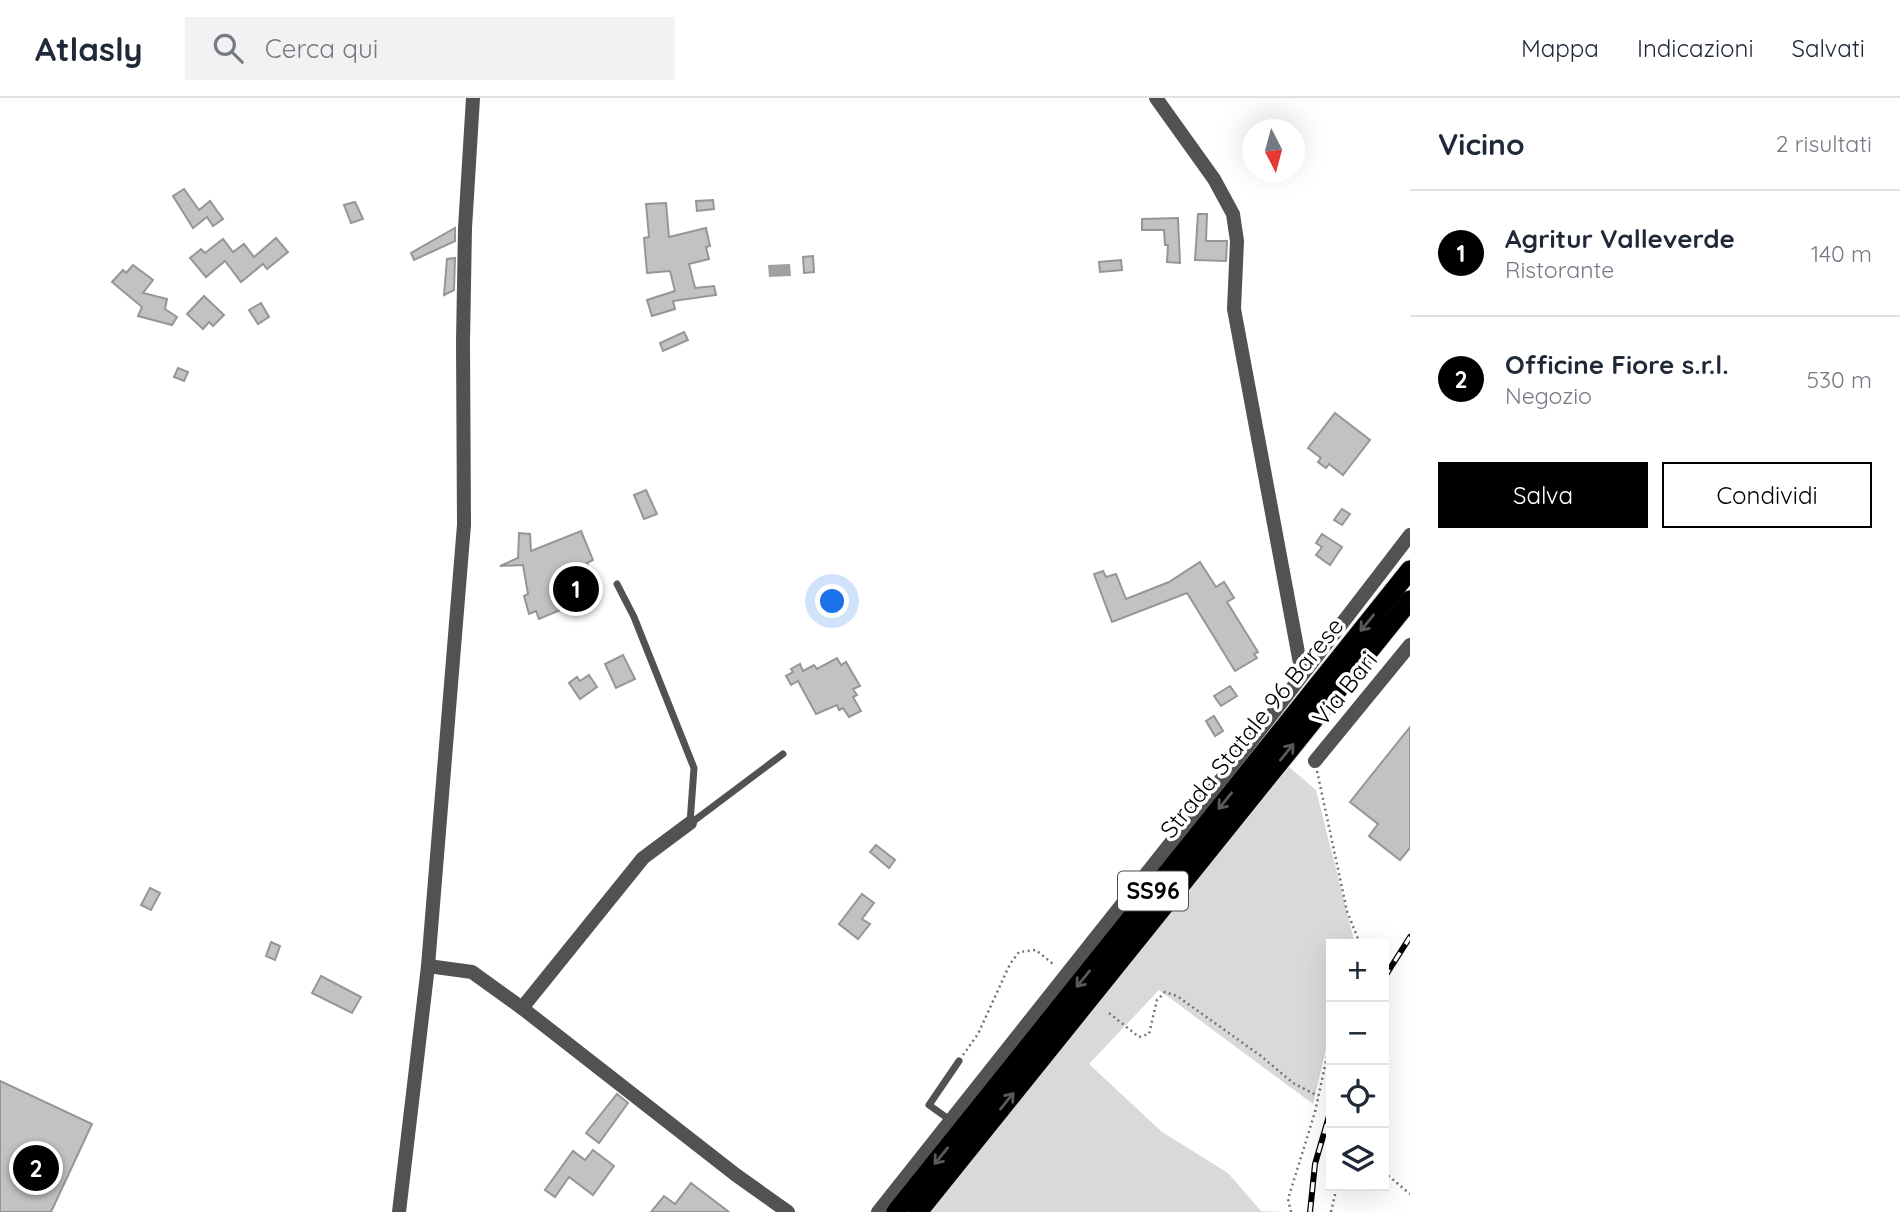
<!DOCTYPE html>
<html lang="it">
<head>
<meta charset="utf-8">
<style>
  :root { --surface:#fff; --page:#f2f2f3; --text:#1f2937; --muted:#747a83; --line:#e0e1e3; --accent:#000 }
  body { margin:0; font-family:Quicksand,sans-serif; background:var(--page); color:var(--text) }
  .controls { position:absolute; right:21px; bottom:21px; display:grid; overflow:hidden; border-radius:0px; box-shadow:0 7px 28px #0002 }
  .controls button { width:63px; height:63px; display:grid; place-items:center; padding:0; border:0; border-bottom:2px solid var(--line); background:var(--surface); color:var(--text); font:35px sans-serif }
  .compass { position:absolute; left:1242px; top:21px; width:63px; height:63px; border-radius:50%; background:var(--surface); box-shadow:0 7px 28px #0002; rotate:174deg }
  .you { position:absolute; left:833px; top:504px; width:24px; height:24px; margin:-18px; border:5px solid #fff; border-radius:50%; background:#1a73e8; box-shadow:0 0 0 10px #1a73e833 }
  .badge { display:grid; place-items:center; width:46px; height:46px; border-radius:50%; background:var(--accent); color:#fff; font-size:23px; font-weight:700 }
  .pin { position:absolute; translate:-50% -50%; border:4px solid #fff; box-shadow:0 2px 7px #0006 }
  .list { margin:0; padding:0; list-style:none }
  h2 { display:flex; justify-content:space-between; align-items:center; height:91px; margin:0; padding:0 28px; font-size:30px }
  h2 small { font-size:23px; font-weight:400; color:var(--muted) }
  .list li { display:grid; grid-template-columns:46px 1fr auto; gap:21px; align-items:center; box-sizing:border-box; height:126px; padding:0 28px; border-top:2px solid var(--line) }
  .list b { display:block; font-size:26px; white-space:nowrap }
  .list p { margin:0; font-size:23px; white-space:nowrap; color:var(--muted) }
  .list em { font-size:23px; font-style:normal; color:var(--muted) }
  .actions { display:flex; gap:14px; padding:21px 28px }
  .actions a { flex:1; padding:16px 0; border:2px solid var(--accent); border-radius:0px; text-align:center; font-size:24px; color:var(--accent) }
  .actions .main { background:var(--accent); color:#fff }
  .icon { flex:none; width:38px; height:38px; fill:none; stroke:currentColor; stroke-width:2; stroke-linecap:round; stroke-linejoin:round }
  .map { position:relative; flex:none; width:1410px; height:1114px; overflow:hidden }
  header { display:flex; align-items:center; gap:42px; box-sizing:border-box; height:98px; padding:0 35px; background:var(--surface); border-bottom:2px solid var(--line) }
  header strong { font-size:33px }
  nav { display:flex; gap:38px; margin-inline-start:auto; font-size:24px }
  .search { width:490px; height:63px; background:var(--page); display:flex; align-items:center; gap:18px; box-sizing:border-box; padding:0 24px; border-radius:0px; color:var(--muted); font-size:26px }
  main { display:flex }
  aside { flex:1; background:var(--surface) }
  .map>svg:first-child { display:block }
  .green { fill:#d9d9d9 }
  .water { fill:#a0a0a0 }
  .building { fill:#c2c2c2; stroke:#969696; stroke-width:2 }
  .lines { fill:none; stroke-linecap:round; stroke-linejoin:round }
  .trunk-casing { stroke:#dbdbdb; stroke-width:21 }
  .path { stroke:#747474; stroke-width:2.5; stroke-dasharray:2 3.5; stroke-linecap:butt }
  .service { stroke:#525252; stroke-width:7 }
  .minor { stroke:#525252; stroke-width:14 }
  .tertiary { stroke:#525252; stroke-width:14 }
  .trunk { stroke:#000; stroke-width:19 }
  .rail-casing { stroke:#000; stroke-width:6 }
  .rail { stroke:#fff; stroke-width:3.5; stroke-dasharray:10; stroke-linecap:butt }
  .oneway { stroke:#595959 }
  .labels { text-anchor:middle; stroke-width:7; stroke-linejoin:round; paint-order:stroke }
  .shield { fill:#fff; stroke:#4c4c4c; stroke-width:2 }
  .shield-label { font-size:23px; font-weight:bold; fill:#000 }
  .street-label { font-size:24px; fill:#000; stroke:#fff }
</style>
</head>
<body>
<header>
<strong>Atlasly</strong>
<div class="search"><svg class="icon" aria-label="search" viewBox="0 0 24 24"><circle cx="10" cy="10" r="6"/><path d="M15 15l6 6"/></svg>Cerca qui</div>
<nav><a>Mappa</a><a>Indicazioni</a><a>Salvati</a></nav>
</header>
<main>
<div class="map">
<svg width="1410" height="1114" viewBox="0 0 1410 1114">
  <rect width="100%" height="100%" fill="#fff"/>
  <polygon class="green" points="1289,669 1316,692 1355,846 1331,846 1331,930 1313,1006 1159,892 1089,966 1162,1034 1228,1075 1261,1113 1286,1114 929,1114"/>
  <polygon class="water" points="790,166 791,178 769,179 768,167"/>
  <g class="building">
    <polygon points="184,91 199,112 210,103 223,121 213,128 207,119 193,130 173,98"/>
    <polygon points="713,102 714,111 697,113 696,103"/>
    <polygon points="355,104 363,121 351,125 344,107"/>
    <polygon points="666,105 669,139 706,130 710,148 706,149 709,161 689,166 695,190 714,188 716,197 673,203 675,211 652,218 647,202 675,193 670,173 647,175 644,140 649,139 646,106"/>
    <polygon points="1198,116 1207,116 1206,143 1227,143 1226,163 1195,162"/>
    <polygon points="1178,120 1180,165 1167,164 1168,147 1165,147 1164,132 1142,132 1142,121"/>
    <polygon points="455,130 455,143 414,162 411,155"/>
    <polygon points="276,140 288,154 267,171 263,166 241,184 225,163 206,179 190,160 201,151 205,155 223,141 233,154 244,146 254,159"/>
    <polygon points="813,158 814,174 804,175 803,159"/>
    <polygon points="455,160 454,192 444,197 447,161"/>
    <polygon points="1121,162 1122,172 1100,174 1099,164"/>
    <polygon points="133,167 153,182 143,195 167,201 165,211 177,219 172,227 138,218 142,209 112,184 123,172 126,175"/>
    <polygon points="204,198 224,217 213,228 209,224 203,231 187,216"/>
    <polygon points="261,205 269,219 258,226 249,212"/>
    <polygon points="684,234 688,242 663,253 660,245"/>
    <polygon points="178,270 188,274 184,283 174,279"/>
    <polygon points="1335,315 1370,342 1343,377 1329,366 1326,370 1318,364 1321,360 1308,350"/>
    <polygon points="646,392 657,416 644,421 634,397"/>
    <polygon points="1342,411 1350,416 1342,427 1334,422"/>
    <polygon points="581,433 593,462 587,465 589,470 553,486 565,510 539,521 536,513 529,516 524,498 528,496 523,467 500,468 518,460 519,435 530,436 531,453"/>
    <polygon points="1322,436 1342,449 1330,467 1316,457 1322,449 1316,445"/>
    <polygon points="1200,464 1216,489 1224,484 1234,500 1227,504 1258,554 1254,556 1257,560 1235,573 1187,495 1112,524 1094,476 1103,473 1106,479 1116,476 1126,501 1169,484"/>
    <polygon points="623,557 635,581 616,590 605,566"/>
    <polygon points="837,560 841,567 846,564 860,588 853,591 857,597 853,599 861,613 849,619 843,610 839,612 837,607 816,616 798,583 791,587 786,578 793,574 791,571 800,566 803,573 814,567 817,571"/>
    <polygon points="589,577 597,589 580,601 569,585 577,579 580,583"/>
    <polygon points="1230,588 1237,598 1221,608 1214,598"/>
    <polygon points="1214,618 1223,633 1215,638 1206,623"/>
    <polygon points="1410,629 1410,750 1400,762 1369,738 1378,726 1350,704"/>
    <polygon points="876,747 895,762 889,770 870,754"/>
    <polygon points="150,790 160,795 151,812 141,807"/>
    <polygon points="862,796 874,805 862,821 870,826 858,841 839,826"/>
    <polygon points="271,844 280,848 275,862 266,858"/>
    <polygon points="321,878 361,899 352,915 312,895"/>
    <polygon points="0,983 92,1026 51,1114 0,1114"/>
    <polygon points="617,996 628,1005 599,1045 586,1035"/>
    <polygon points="593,1052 614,1068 593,1097 569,1079 555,1099 545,1092 573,1053 585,1062"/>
    <polygon points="691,1085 729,1114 651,1114 664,1098 675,1106"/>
  </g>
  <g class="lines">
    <g class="trunk-casing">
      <g id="trunk">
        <polyline points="896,1114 1410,472"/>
        <polyline points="918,1114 1410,502"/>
      </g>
    </g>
    <g class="path">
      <polyline points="1317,673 1347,813 1360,846"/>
      <polyline points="1109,915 1139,939 1149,936 1157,902 1165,894 1177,898 1261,958 1293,985 1318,998"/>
      <polyline points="963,957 978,936 1010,866 1019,854 1036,852 1053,866"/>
      <polyline points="1384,1074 1410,1096"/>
      <polyline points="1291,1114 1288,1101 1315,1014 1331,940"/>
      <polyline points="1331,1114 1337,1088"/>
    </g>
    <g class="service">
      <polyline points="617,486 634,519 694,670 690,725"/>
      <polyline points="691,725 783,656"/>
      <polyline points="950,1022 929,1007 959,963"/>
    </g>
    <g class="minor">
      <polyline points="1156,0 1214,81 1233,116 1237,143 1234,211 1302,576"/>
      <polyline points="1315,663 1410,547"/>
      <polyline points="428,868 472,874 522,910 736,1077 788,1114"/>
      <polyline points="522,910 643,760 690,725"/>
      <polyline points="399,1114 428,868 464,427 463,244 465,130 473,0"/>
    </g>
    <polyline class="tertiary" points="878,1114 1250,645 1410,437"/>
    <use href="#trunk" class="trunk"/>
    <g class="rail-casing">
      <g id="rail">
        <polyline points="1384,880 1410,839"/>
        <polyline points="1310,1114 1315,1066 1331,1011"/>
      </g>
    </g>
    <use href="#rail" class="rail"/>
  </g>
  <defs><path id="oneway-shaft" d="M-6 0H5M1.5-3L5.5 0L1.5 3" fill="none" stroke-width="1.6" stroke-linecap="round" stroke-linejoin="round" transform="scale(1.75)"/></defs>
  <g class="oneway">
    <use href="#oneway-shaft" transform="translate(1367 525) rotate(129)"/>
    <use href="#oneway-shaft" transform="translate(1287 654) rotate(-51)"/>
    <use href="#oneway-shaft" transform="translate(1225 703) rotate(129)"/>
    <use href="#oneway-shaft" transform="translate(1083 881) rotate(129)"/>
    <use href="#oneway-shaft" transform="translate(1007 1003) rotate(-51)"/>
    <use href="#oneway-shaft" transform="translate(941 1058) rotate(129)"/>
  </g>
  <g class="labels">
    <rect class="shield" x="1118" y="773.5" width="70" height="39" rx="5"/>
    <g class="shield-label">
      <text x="1153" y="801">SS96</text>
    </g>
    <g class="street-label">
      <text transform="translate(1345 591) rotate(-51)" y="8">Via Bari</text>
      <text transform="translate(1252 630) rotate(-51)" y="8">Strada Statale 96 Barese</text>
    </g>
  </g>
</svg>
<div class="controls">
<button>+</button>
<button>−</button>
<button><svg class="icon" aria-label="locate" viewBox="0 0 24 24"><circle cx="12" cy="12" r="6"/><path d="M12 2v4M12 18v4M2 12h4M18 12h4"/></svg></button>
<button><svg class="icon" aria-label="layers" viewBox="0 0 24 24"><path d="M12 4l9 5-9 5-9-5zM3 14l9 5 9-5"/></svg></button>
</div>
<svg class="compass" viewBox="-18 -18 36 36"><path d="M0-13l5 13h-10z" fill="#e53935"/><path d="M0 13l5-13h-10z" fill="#747a83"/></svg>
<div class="you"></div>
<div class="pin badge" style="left:576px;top:491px">1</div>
<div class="pin badge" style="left:36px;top:1070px">2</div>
</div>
<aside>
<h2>Vicino<small>2 risultati</small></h2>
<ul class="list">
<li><span class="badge">1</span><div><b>Agritur Valleverde</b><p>Ristorante</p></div><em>140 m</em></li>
<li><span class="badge">2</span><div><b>Officine Fiore s.r.l.</b><p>Negozio</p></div><em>530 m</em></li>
</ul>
<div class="actions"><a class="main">Salva</a><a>Condividi</a></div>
</aside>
</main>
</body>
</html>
